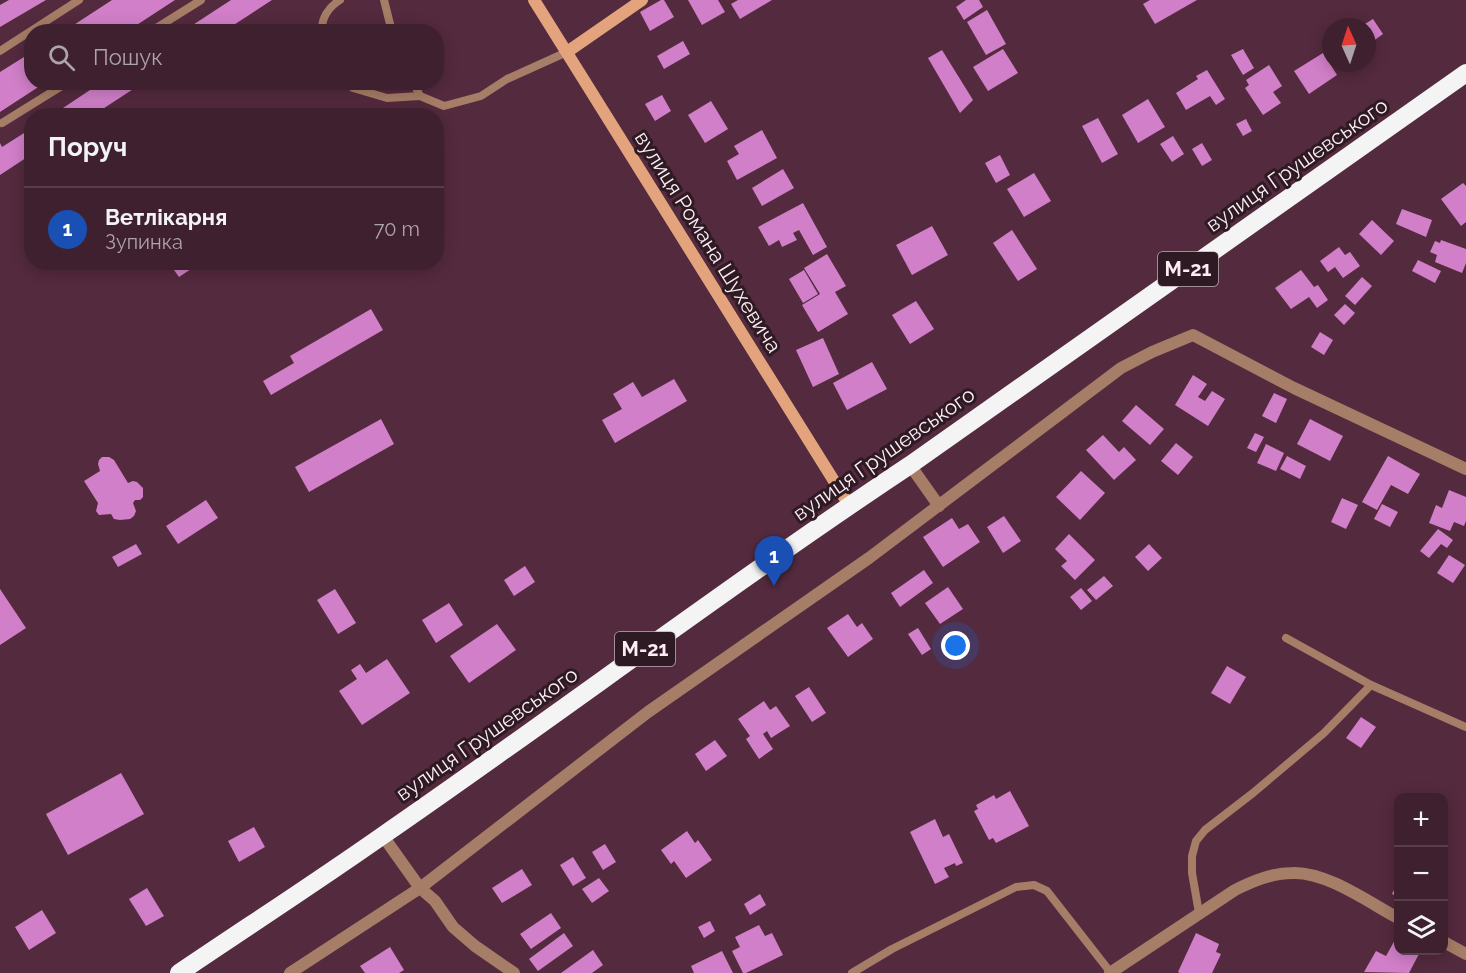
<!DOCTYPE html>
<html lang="uk">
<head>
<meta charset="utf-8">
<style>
  :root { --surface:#3f202e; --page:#4a2d3a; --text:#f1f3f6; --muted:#ada3aa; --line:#583e4a; --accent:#95b2f1 }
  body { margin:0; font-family:Raleway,sans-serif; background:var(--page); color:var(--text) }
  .controls { position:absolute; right:18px; bottom:18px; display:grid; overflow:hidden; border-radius:12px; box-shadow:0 3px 15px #0003 }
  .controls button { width:54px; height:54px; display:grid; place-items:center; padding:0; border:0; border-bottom:2px solid var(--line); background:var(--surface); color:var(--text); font:30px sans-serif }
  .compass { position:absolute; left:1322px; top:18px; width:54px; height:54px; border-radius:50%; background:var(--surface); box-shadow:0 3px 15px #0003; rotate:357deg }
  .you { position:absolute; left:956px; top:646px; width:21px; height:21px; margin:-15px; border:4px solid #fff; border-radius:50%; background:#1a73e8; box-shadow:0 0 0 9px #1a73e833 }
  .badge { display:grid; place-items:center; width:39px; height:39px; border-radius:50%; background:var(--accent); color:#fff; font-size:20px; font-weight:700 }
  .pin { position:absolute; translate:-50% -50px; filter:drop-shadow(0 2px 3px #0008) }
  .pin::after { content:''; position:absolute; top:32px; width:21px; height:18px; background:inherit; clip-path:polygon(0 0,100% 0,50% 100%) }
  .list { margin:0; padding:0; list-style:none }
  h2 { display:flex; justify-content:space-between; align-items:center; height:78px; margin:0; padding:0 24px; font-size:26px }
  h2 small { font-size:20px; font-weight:400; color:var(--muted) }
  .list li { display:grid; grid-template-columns:39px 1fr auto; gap:18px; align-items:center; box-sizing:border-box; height:84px; padding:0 24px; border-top:2px solid var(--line) }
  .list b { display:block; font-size:22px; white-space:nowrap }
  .list p { margin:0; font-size:20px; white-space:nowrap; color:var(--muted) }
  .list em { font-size:20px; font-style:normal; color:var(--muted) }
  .icon { flex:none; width:33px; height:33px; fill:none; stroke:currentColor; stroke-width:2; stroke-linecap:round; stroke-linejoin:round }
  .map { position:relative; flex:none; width:1466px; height:973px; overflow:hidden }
  .search { position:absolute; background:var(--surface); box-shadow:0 3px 15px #0003; left:24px; top:24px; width:420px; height:66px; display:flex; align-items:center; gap:15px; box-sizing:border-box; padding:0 21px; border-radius:24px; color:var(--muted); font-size:22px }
  .panel { position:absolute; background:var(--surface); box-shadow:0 3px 15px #0003; left:24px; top:108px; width:420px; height:162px; border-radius:24px }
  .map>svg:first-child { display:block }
  .building { fill:#d17fc8 }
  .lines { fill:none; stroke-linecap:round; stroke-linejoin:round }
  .lane { stroke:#a67d66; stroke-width:8 }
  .street { stroke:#a67d66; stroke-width:12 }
  .secondary { stroke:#e3a37d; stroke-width:12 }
  .highway { stroke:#f4f4f4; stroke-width:18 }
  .labels { text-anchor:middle; stroke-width:6; stroke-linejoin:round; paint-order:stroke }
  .shield { fill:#2d1a23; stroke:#bfadb5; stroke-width:1.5 }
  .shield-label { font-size:20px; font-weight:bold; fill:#fdecf3 }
  .street-label { font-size:21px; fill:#fdecf3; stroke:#2d1a23 }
</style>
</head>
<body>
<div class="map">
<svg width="1466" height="973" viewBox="0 0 1466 973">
  <rect width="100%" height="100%" fill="#542a3e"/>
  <g class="building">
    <polygon points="9,0 46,0 0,27 0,5"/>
    <polygon points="112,0 175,0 126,32 63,32"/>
    <polygon points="231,0 272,0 223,32 182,32"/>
    <polygon points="661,0 664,0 674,17 650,31 640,12"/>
    <polygon points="688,0 718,0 725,12 702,25"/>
    <polygon points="738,0 772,0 740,19 731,4"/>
    <polygon points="966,0 979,0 983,7 964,20 956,7"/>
    <polygon points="1150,0 1197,0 1155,24 1143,4"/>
    <polygon points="987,10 1006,44 986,55 967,22"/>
    <polygon points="1373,19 1383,34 1372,42 1367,34 1367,27 1360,27"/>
    <polygon points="683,41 690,54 664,69 657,56"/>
    <polygon points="1003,49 1018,73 988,91 973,67"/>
    <polygon points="1243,49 1254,68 1243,75 1231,55"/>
    <polygon points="942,50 973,100 960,113 928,58"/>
    <polygon points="32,52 32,82 46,82 0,112 0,72"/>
    <polygon points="1323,53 1337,75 1309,94 1294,71"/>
    <polygon points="1269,65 1282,86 1273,92 1281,103 1263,115 1245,88 1249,85 1246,80"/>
    <polygon points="1207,70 1225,99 1216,105 1210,96 1186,110 1176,93 1198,79 1196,76"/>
    <polygon points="102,82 144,82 92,116 51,116"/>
    <polygon points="662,95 671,111 655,121 645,104"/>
    <polygon points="1148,99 1165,127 1138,143 1122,115"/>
    <polygon points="711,101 728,129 705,143 688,115"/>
    <polygon points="1098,118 1118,154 1102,163 1082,126"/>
    <polygon points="1246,119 1252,131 1243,136 1236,124"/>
    <polygon points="32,128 32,154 0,175 0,143 2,147"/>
    <polygon points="762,130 777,158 737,180 727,161 739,154 734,146"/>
    <polygon points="1173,136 1184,154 1172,162 1160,144"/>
    <polygon points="1202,143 1212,160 1202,166 1192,149"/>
    <polygon points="1000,155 1010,175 996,183 985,163"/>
    <polygon points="783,169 794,188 762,206 752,188"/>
    <polygon points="1034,173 1051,201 1024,217 1007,189"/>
    <polygon points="1463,183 1466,186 1466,222 1461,226 1441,199"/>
    <polygon points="803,203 827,247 813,255 799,230 793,233 797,240 782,247 779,240 769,246 758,227"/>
    <polygon points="1402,209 1432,220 1426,237 1396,224"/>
    <polygon points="1372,220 1394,241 1381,255 1359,234"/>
    <polygon points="932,226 948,255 912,275 896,245"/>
    <polygon points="1012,230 1037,269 1018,281 993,243"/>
    <polygon points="1441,240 1466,249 1466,263 1462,273 1435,262 1437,255 1430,252 1435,241 1440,243"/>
    <polygon points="1339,247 1345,255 1350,252 1360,266 1343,278 1335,267 1328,272 1320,261"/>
    <polygon points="827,254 846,286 835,292 848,314 818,332 802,305 820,294 804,268"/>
    <polygon points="1418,260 1441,271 1435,283 1412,271"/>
    <polygon points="171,262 186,262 191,269 179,277 169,263"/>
    <polygon points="804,270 818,294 803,303 789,279"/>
    <polygon points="1301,270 1314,287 1318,285 1328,300 1317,308 1309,297 1291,309 1275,288"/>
    <polygon points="1362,277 1372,286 1355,305 1345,296"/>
    <polygon points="916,301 934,329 910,344 892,315"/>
    <polygon points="1345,304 1355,313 1344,325 1334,315"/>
    <polygon points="371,309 383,330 271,395 263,381 294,363 290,356"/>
    <polygon points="1320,332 1333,340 1324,355 1311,347"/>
    <polygon points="823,338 839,374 813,387 796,350"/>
    <polygon points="872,362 887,389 847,410 833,383"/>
    <polygon points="1193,375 1207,384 1198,397 1205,401 1212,391 1225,399 1208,426 1175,405"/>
    <polygon points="674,379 687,401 615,443 602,420 622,409 613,394 633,382 642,397"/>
    <polygon points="1274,393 1287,399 1276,423 1262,416"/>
    <polygon points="1136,405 1164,429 1150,445 1122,421"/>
    <polygon points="381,419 394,444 309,492 295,467"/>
    <polygon points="1310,419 1343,436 1330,461 1297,444"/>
    <polygon points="1255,433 1264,437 1256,452 1247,448"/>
    <polygon points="1103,435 1119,452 1124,447 1136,460 1114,480 1086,450"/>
    <polygon points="1176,443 1193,457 1178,475 1161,461"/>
    <polygon points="1266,444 1284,453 1276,471 1257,463"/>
    <polygon points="1287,456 1306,466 1300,479 1280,469"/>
    <polygon points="1388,456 1420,474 1408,494 1391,485 1377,510 1362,502"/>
    <polygon points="102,457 109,457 114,460 128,483 133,481 137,482 143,488 143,497 140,500 135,500 133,503 136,511 134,516 130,519 120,520 114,519 111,514 99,515 96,511 98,503 84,481 100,471 98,464 99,460"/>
    <polygon points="1081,471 1105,493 1080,520 1056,497"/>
    <polygon points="1449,490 1466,497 1466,521 1464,526 1454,522 1450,531 1429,523 1436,505 1442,508"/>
    <polygon points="1342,498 1358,505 1346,529 1331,522"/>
    <polygon points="206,500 218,518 178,544 166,526"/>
    <polygon points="1382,504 1398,512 1390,527 1374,519"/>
    <polygon points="1004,516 1021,541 1003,553 987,527"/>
    <polygon points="952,518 959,529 968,524 980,542 943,567 923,537"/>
    <polygon points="1438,529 1453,540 1447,548 1441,544 1429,558 1420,551"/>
    <polygon points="1069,534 1095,560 1075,580 1061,566 1067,561 1055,549"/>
    <polygon points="136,544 142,554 118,567 112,557"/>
    <polygon points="1149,544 1162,558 1148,571 1135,557"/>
    <polygon points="1449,555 1465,565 1453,583 1437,573"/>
    <polygon points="525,566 535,582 514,596 504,580"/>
    <polygon points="924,570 933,583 900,607 891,593"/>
    <polygon points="1104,576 1113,586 1096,600 1087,590"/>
    <polygon points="948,587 963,609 940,624 925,603"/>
    <polygon points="1081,588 1092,601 1081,610 1070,597"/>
    <polygon points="0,589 26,628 0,645"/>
    <polygon points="335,589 356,623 338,634 317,600"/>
    <polygon points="449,603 463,625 436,643 422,620"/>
    <polygon points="848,614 857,627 862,623 873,639 848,657 827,628"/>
    <polygon points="497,624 516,650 469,683 450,656"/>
    <polygon points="918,628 931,649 922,655 908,634"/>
    <polygon points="387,659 410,693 362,725 339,691 357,679 351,670 360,664 366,673"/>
    <polygon points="1227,666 1246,677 1230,704 1211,693"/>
    <polygon points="809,687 826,713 812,722 795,696"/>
    <polygon points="764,701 770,710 776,706 790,726 771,738 767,731 763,734 773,749 759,759 746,739 750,736 738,719"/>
    <polygon points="1361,717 1376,727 1361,748 1346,738"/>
    <polygon points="715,740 727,756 706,771 695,754"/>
    <polygon points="121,773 144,814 68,855 46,814"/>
    <polygon points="1010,791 1029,826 996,843 993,838 989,840 974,811 978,809 976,805 994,795 996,799"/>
    <polygon points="935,819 943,837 949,834 963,863 956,866 955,863 944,868 949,877 935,884 910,832"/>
    <polygon points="254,827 265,847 239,862 228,841"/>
    <polygon points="687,831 695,843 698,840 712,860 686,878 674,861 671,864 661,850"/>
    <polygon points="605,844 616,862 603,870 592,852"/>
    <polygon points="573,857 586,878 573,886 560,865"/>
    <polygon points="522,869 532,885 502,903 492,888"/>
    <polygon points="599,878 609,891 592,903 582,889"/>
    <polygon points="1398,882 1398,897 1392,894"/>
    <polygon points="147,888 164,916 146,926 129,899"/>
    <polygon points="760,894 766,905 750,915 744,904"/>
    <polygon points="42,910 56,933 29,950 15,927"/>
    <polygon points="551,913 561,928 531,949 520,934"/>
    <polygon points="710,921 715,931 704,938 698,927"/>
    <polygon points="759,925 765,936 772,933 783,955 746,973 743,973 732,951 740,947 735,937"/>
    <polygon points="564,933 573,946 538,971 529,959"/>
    <polygon points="1196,933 1219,944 1216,952 1221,954 1212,973 1180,973 1178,972"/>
    <polygon points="1396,938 1398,940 1398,950 1418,950 1420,952 1409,973 1364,972 1376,951 1386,956"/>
    <polygon points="390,947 404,970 399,973 365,973 360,966"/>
    <polygon points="593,950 603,965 592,973 561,973"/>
    <polygon points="722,951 733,973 694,973 691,966"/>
  </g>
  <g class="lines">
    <g class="lane">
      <polyline points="384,0 392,32"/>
      <polyline points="150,32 201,0"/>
      <path d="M322,32C321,18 329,7 340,0"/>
      <polyline points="0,51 79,0"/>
      <polyline points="348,82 353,88 387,98 420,96"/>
      <polyline points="413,82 420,96 444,106 481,96 507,79 567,52"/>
      <polyline points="2,123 68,82"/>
      <polyline points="1371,685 1466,727"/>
      <polyline points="1199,913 1192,873 1192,856 1196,841 1205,830 1253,793 1324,733 1371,685 1286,638"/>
      <polyline points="852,973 892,949 1016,887 1034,885 1047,891 1111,973"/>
    </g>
    <g class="street">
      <polyline points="910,465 939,506"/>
      <polyline points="383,836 420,888 435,901 453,927 475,946 514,973"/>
      <polyline points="1444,942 1466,954"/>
      <polyline points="290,973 420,888 648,712 869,558 1121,368 1152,352 1193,335 1294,388 1466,469"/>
      <path d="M1110,973L1235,890C1253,881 1272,873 1293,873C1327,872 1368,902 1398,918"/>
    </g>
    <g class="secondary">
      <polyline points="534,0 849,505"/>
      <polyline points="567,52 642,0"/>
    </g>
    <path class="highway" d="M179,973C247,927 315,883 382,836C559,714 731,584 910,465L1466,73"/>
  </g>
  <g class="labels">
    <g class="shield">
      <rect x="1158" y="252" width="60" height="34" rx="4.5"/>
      <rect x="615" y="632" width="60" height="34" rx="4.5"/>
    </g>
    <g class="shield-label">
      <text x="1188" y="276">М-21</text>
      <text x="645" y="656">М-21</text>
    </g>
    <g class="street-label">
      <text transform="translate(1297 165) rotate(-35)" y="7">вулиця Грушевського</text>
      <text transform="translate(708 242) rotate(58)" y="7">вулиця Романа Шухевича</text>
      <text transform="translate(884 454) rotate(-35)" y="7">вулиця Грушевського</text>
      <text transform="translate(487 734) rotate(-35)" y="7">вулиця Грушевського</text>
    </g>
  </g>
</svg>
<div class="controls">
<button>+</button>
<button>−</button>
<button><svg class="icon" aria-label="layers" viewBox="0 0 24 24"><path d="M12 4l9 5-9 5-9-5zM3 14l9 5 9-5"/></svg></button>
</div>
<svg class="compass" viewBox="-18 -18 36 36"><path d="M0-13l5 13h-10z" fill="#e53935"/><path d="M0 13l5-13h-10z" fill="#ada3aa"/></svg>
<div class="you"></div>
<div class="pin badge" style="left:774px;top:586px;background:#1a4fb4">1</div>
<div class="search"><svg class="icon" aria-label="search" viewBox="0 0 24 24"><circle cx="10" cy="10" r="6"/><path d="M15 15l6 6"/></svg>Пошук</div>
<section class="panel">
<h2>Поруч<small></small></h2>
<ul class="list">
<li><span class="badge" style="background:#1a4fb4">1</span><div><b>Ветлікарня</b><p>Зупинка</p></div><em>70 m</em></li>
</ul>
</section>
</div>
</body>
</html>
